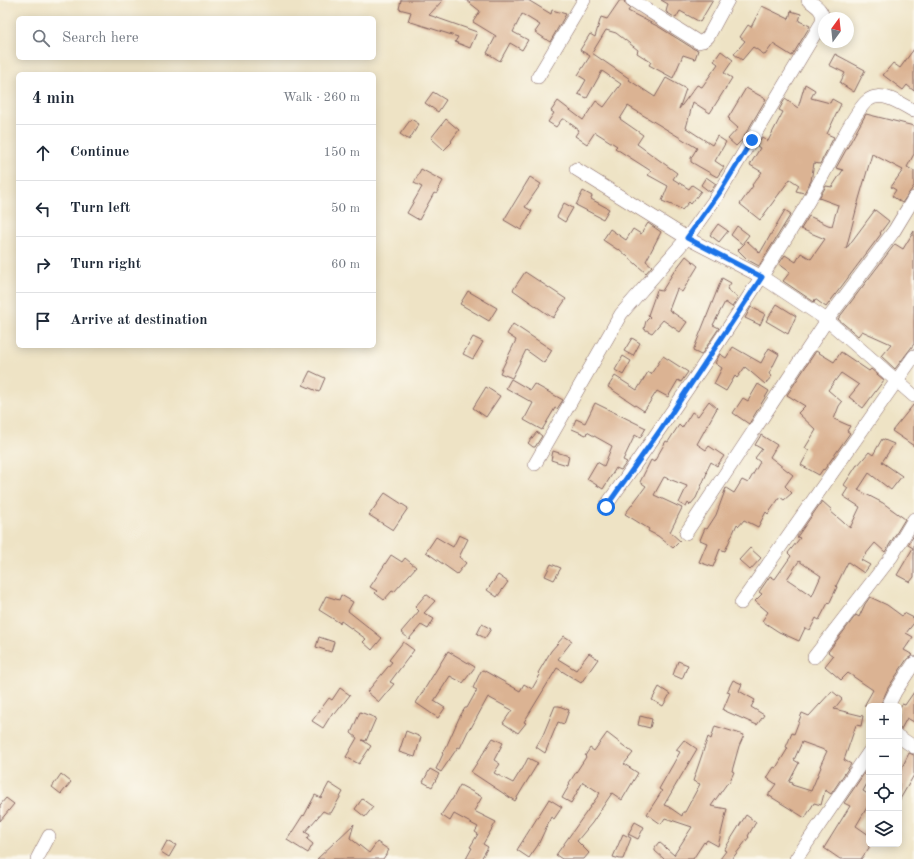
<!DOCTYPE html>
<html lang="en">
<head>
<meta charset="utf-8">
<style>
  :root { --surface:#fff; --page:#f6f6f7; --text:#1f2937; --muted:#747a83; --line:#e0e1e3 }
  body { margin:0; font-family:"Old Standard TT",serif; background:var(--page); color:var(--text) }
  .controls { position:absolute; right:12px; bottom:12px; display:grid; overflow:hidden; border-radius:6px; box-shadow:0 2px 10px #0003 }
  .controls button { width:36px; height:36px; display:grid; place-items:center; padding:0; border:0; border-bottom:1px solid var(--line); background:var(--surface); color:var(--text); font:20px sans-serif }
  .compass { position:absolute; left:818px; top:12px; width:36px; height:36px; border-radius:50%; background:var(--surface); box-shadow:0 2px 10px #0003; rotate:15deg }
  .stop { position:absolute; width:12px; height:12px; margin:-9px; border:3px solid #1a73e8; border-radius:50%; background:#fff }
  .stop.end { background:#1a73e8; border-color:#fff; box-shadow:0 1px 4px #0008 }
  .list { margin:0; padding:0; list-style:none }
  h2 { display:flex; justify-content:space-between; align-items:center; height:52px; margin:0; padding:0 16px; font-size:17px }
  h2 small { font-size:13px; font-weight:400; color:var(--muted) }
  .list li { display:grid; grid-template-columns:26px 1fr auto; gap:12px; align-items:center; box-sizing:border-box; height:56px; padding:0 16px; border-top:1px solid var(--line) }
  .list b { display:block; font-size:15px; white-space:nowrap }
  .list em { font-size:13px; font-style:normal; color:var(--muted) }
  .icon { flex:none; width:22px; height:22px; fill:none; stroke:currentColor; stroke-width:2; stroke-linecap:round; stroke-linejoin:round }
  .map { position:relative; flex:none; width:914px; height:859px; overflow:hidden }
  .search { position:absolute; background:var(--surface); box-shadow:0 2px 10px #0003; left:16px; top:16px; width:360px; height:44px; display:flex; align-items:center; gap:10px; box-sizing:border-box; padding:0 14px; border-radius:6px; color:var(--muted); font-size:15px }
  .panel { position:absolute; background:var(--surface); box-shadow:0 2px 10px #0003; left:16px; top:72px; width:360px; height:276px; border-radius:6px }
  .map>svg:first-child { display:block }
  .building { fill:#dbb393; fill-rule:evenodd }
  .lines { fill:none; stroke-linecap:round; stroke-linejoin:round }
  .minor-casing { stroke:#836461; stroke-width:14 }
  .minor { stroke:#fff; stroke-width:13 }
  .route { stroke:#1a73e8; stroke-width:5 }
</style>
</head>
<body>
<div class="map">
<svg width="914" height="859" viewBox="0 0 914 859">
  <rect width="100%" height="100%" fill="#fbf7ec"/>
  <filter id="ink" filterUnits="userSpaceOnUse"><feTurbulence type="fractalNoise" baseFrequency=".025" numOctaves="2"/><feDisplacementMap in="SourceGraphic" scale="8" xChannelSelector="R" yChannelSelector="G"/><feConvolveMatrix kernelMatrix="1 2 1 2 8 2 1 2 1" color-interpolation-filters="sRGB"/></filter>
  <filter id="wash" filterUnits="userSpaceOnUse"><feTurbulence type="fractalNoise" baseFrequency=".012" numOctaves="4" result="noise"/><feDisplacementMap in="SourceGraphic" scale="16" xChannelSelector="R" yChannelSelector="G"/><feGaussianBlur stdDeviation="0.9" result="paint"/><feColorMatrix in="noise" values="0 0 0 0 0 0 0 0 0 0 0 0 0 0 0 0 0 1.4 0 .05"/><feComposite in="paint" operator="in"/></filter>
  <g filter="url(#wash)">
    <rect width="100%" height="100%" fill="#eee3c5"/>
    <g id="blocks">
      <g class="building">
        <polygon points="401,0 443,0 429,15 477,32 470,48 455,42 458,37 408,21 411,12 399,9"/>
        <polygon points="466,0 528,0 551,14 552,10 566,14 550,42 535,32 540,25 522,14 513,32 528,40 522,50 510,43 500,61 487,53 496,36 473,22 480,11"/>
        <polygon points="620,0 624,0 625,4 630,8 628,11 659,27 694,49 698,50 695,59 683,55 673,78 649,65 651,62 637,53 638,50 616,33 606,30 592,53 630,79 629,80 655,97 666,78 686,89 679,109 697,85 702,87 718,64 714,61 721,51 733,60 724,73 732,78 710,113 693,102 686,128 712,145 717,136 726,142 715,161 724,167 717,177 691,162 691,158 697,148 628,106 620,119 643,135 637,144 677,173 673,179 689,189 692,185 701,191 691,204 689,202 682,210 677,207 662,201 668,186 648,175 651,171 615,148 617,146 595,132 587,144 575,136 579,130 564,119 562,119 556,127 548,122 554,113 551,111 558,101 583,120 596,101 604,107 621,84 602,71 587,98 578,94 586,80 578,75 590,56 580,50 590,34 595,37 601,17 607,19"/>
        <polygon points="661,0 713,0 700,22 680,11 676,18 666,12 668,4"/>
        <polygon points="762,6 789,19 791,11 801,14 799,21 810,26 792,56 773,44 765,55 753,47 742,60 734,54 745,41 740,37 748,25 751,27"/>
        <polygon points="914,49 914,91 907,85 903,90 883,75 893,63 900,68"/>
        <polygon points="835,54 865,70 854,92 840,83 845,73 829,65"/>
        <polygon points="805,84 815,90 811,98 830,103 832,99 841,104 827,134 834,137 820,164 814,163 811,181 804,193 796,191 799,185 790,179 760,220 740,204 753,186 752,185 762,172 750,165 760,148 757,146 762,137 768,141 783,112 779,110 785,99 798,108"/>
        <polygon points="746,88 766,99 742,140 736,146 728,139 738,128 729,120 730,119 728,118"/>
        <polygon points="433,92 446,100 438,112 425,103"/>
        <polygon points="866,114 914,126 914,154 907,167 914,171 914,186 902,203 892,196 896,190 891,187 903,170 872,154 859,199 846,249 875,210 889,221 880,233 881,234 826,307 815,299 814,302 783,281 790,272 779,264 785,255 796,262 801,253 811,259 825,239 801,229 809,216 828,225 832,226 838,205 819,198 826,186 832,187 843,170 836,168"/>
        <polygon points="411,119 419,124 409,140 400,134"/>
        <polygon points="446,119 459,130 451,141 452,142 444,150 431,138"/>
        <polygon points="421,169 443,181 436,194 434,193 419,220 407,213 422,187 414,183"/>
        <polygon points="530,177 541,184 525,207 532,211 521,230 504,220"/>
        <polygon points="706,177 716,184 710,192 701,185"/>
        <polygon points="583,191 592,196 591,199 609,209 603,219 576,205"/>
        <polygon points="564,203 573,208 565,222 557,217"/>
        <polygon points="785,210 791,214 759,266 748,260 738,250 747,241 760,253"/>
        <polygon points="648,223 661,232 646,261 652,266 646,273 619,249 618,250 603,240 610,229 626,240 633,229 641,234"/>
        <polygon points="718,224 728,231 719,242 710,235"/>
        <polygon points="737,226 749,235 742,244 731,235"/>
        <polygon points="914,231 914,344 895,369 881,356 891,344 862,331 858,336 838,319 895,244 903,249"/>
        <polygon points="686,256 698,266 682,292 677,289 669,310 687,322 680,332 663,320 652,333 644,329 646,321 650,317 648,315 657,290 662,291 673,273"/>
        <polygon points="525,272 566,299 553,318 513,290"/>
        <polygon points="722,278 731,283 727,289 738,298 732,307 725,302 713,325 719,328 701,355 693,351"/>
        <polygon points="468,291 497,308 489,321 460,304"/>
        <polygon points="777,304 796,316 788,334 766,321"/>
        <polygon points="751,307 765,314 760,325 745,318"/>
        <polygon points="513,324 552,350 544,363 526,350 512,378 500,373 516,340 507,334"/>
        <polygon points="473,337 483,342 473,359 463,354"/>
        <polygon points="632,338 640,343 633,356 624,351"/>
        <polygon points="733,347 761,363 769,348 779,354 769,374 772,376 765,384 745,367 737,378 735,376 726,391 714,384 722,368 715,363 720,354 726,358"/>
        <polygon points="816,351 834,362 841,352 869,371 871,369 884,380 863,408 849,397 859,385 841,373 828,390 842,402 839,406 834,419 850,426 847,431 850,433 824,470 823,469 819,475 801,465 809,451 805,448 816,430 798,413 805,406 787,395"/>
        <polygon points="623,356 631,361 623,375 615,370"/>
        <polygon points="663,356 688,372 681,382 678,380 668,397 657,391 644,411 608,387 615,376 637,390 648,372 651,374"/>
        <polygon points="310,371 325,378 319,392 303,385"/>
        <polygon points="511,379 530,390 534,384 563,400 557,409 555,408 542,430 524,420 533,403 506,388"/>
        <polygon points="758,384 769,391 749,424 733,413 743,398 748,401"/>
        <polygon points="486,387 500,396 486,417 473,408"/>
        <polygon points="709,401 717,408 697,444 706,450 709,446 724,456 717,466 711,462 706,472 707,473 696,498 690,505 688,503 686,507 679,503 687,486 664,477 654,495 682,508 670,532 680,541 673,548 658,536 648,531 649,529 625,514 646,486 640,482 651,460 654,462 666,441 668,442 679,425 682,428 692,412 698,416"/>
        <polygon points="595,403 646,428 640,438 635,435 623,460 627,462 621,470 616,468 603,489 587,479 597,462 604,466 612,446 587,432 586,435 572,429 576,419 585,423"/>
        <polygon points="914,404 914,446 892,431"/>
        <polygon points="537,432 542,436 535,447 533,447 528,443"/>
        <polygon points="761,435 777,445 770,457 793,475 785,486 792,493 784,500 780,497 768,514 766,512 758,527 744,520 739,526 737,524 725,551 720,549 713,567 699,562 707,543 700,540 705,528 707,529 716,515 726,488 734,493 742,480 748,483 760,462 755,458 762,449 755,445"/>
        <path d="M882,439L894,444L882,462L902,476L891,490L869,473L858,490L883,503L905,519L885,552L875,543L861,560L870,565L864,573L848,562L836,586L837,587L829,604L828,603L819,620L816,618L810,630L805,628L799,641L779,632L762,621L768,612L755,601L762,594L759,592L770,576L775,579L791,556L788,553L800,538L797,537L822,501L832,510L830,511L850,528L860,507L843,496L848,488L844,485L857,465H858L869,452L873,455ZM799,561L821,576L812,596L787,579Z"/>
        <polygon points="553,451 569,456 567,465 551,460"/>
        <polygon points="385,493 408,508 393,530 369,515"/>
        <polygon points="459,535 468,539 459,557 466,563 457,574 426,552 436,537 453,547"/>
        <polygon points="914,535 914,577 910,582 897,575 913,548 908,545"/>
        <polygon points="750,548 761,558 750,570 739,560"/>
        <polygon points="391,555 402,562 405,558 416,567 394,592 392,591 384,600 375,593 377,591 370,587"/>
        <polygon points="551,564 561,568 554,580 545,576"/>
        <polygon points="498,575 508,582 497,597 487,590"/>
        <polygon points="426,594 435,601 424,613 434,619 428,629 421,625 409,639 401,632 419,611 415,607"/>
        <polygon points="341,595 353,602 348,611 382,638 372,650 363,642 366,639 341,621 340,623 319,610 326,596 339,600"/>
        <polygon points="870,597 887,605 902,616 904,613 914,618 914,623 906,633 913,637 904,650 913,655 907,659 888,688 880,706 864,706 873,690 848,673 841,680 825,666 833,656 828,652 856,615 859,617 865,604"/>
        <polygon points="482,624 491,629 485,638 477,634"/>
        <polygon points="564,636 572,641 558,659 576,670 589,653 598,659 581,683 557,668 524,722 526,723 518,733 503,723 512,710 488,697 471,728 470,727 460,748 458,747 441,772 436,769 443,754 442,753 447,745 459,718 465,708 467,708 477,690 473,688 481,671 483,670 520,691 524,684 532,689 540,675 538,673 551,651"/>
        <polygon points="319,637 334,642 331,652 316,647"/>
        <polygon points="403,642 414,650 390,682 394,684 379,702 367,692 392,662 389,660"/>
        <polygon points="448,651 475,667 463,683 450,676 434,701 445,708 438,718 416,703"/>
        <polygon points="678,661 688,665 682,679 673,675"/>
        <polygon points="733,680 742,684 739,691 755,700 751,707 764,715 757,725 723,710 730,693 727,692"/>
        <polygon points="659,687 670,694 663,706 652,700"/>
        <polygon points="340,688 350,695 335,714 333,712 323,728 312,721 329,698 332,700"/>
        <path d="M832,691L842,699L834,709L863,716L861,726L856,725L844,760L851,764L831,794L825,790L821,805L814,803L805,818L768,795L776,784L767,778L774,767L776,768L788,748L786,747L792,733L794,734L802,713L809,716ZM802,742L827,751L820,766L821,767L811,791L792,785L793,783L789,782L799,763L794,760Z"/>
        <polygon points="914,692 914,722 907,718 901,729 899,729 899,709 902,704 905,705"/>
        <polygon points="555,706 559,706 569,710 564,724 558,722 545,753 536,747 543,735"/>
        <polygon points="360,712 376,718 366,741 362,740 371,746 359,764 346,757 357,738 351,733"/>
        <polygon points="640,716 652,719 650,728 638,725"/>
        <polygon points="715,726 744,735 739,746 732,771 734,772 729,783 728,782 711,806 727,809 718,846 707,840 705,843 704,842 693,859 664,859 655,851 655,847 659,842 674,855 692,827 665,818 661,824 647,814 662,791 659,789 680,752 676,750 684,740 697,749 664,805 669,807 682,816 683,812 685,812 700,784 693,781 708,737 711,739"/>
        <polygon points="406,731 421,737 415,757 399,752"/>
        <polygon points="607,733 633,753 624,764 638,773 622,800 612,793 592,823 577,841 589,853 584,859 562,859 556,855 600,793 583,782 571,803 562,798 570,784 569,783 586,757 585,756 590,748 594,751"/>
        <polygon points="493,738 503,743 494,760 500,764 494,773 513,783 521,770 522,770 528,758 538,763 515,801 471,772"/>
        <polygon points="909,753 914,755 914,775 899,801 899,774"/>
        <polygon points="430,769 439,774 432,787 423,782"/>
        <polygon points="865,772 869,774 869,780 863,791 869,795 869,804 856,826 869,835 869,848 861,859 840,859 824,848 850,806 844,803"/>
        <polygon points="61,774 71,782 61,794 52,787"/>
        <polygon points="329,783 343,792 331,813 327,813 323,811 305,832 310,835 307,839 313,844 308,853 287,840 303,815 304,816 315,795 321,798"/>
        <polygon points="460,785 482,797 474,811 496,822 483,844 488,847 481,859 466,859 472,848 470,847 478,834 475,832 478,827 454,814 450,821 441,815 451,800 452,800"/>
        <polygon points="6,798 14,804 0,821 0,805"/>
        <polygon points="362,799 373,807 365,817 355,809"/>
        <polygon points="549,799 562,807 554,819 551,817 538,845 529,858 517,850"/>
        <polygon points="746,815 756,822 748,836 749,837 732,859 720,859 726,851 724,850"/>
        <polygon points="635,822 644,827 638,839 628,834"/>
        <polygon points="354,824 350,838 369,853 377,842 389,850 383,859 317,859"/>
        <polygon points="623,834 631,838 623,859 620,859 613,857"/>
        <polygon points="167,841 176,845 169,857 161,852"/>
      </g>
    </g>
  </g>
  <g filter="url(#ink)">
    <use href="#blocks" fill-opacity="0" stroke="#836461" stroke-width="1"/>
    <g class="lines">
      <g class="minor-casing">
        <g id="minor">
          <polyline points="632,0 698,42 703,41 708,37 728,0"/>
          <polyline points="538,77 584,0"/>
          <polyline points="576,169 687,238 762,277 827,320 914,396"/>
          <path d="M535,464L621,314L687,238L720,192L822,22C825,11 816,6 808,0"/>
          <path d="M605,507C672,413 737,318 797,220C813,195 827,168 841,141C846,132 859,107 867,101C881,89 901,104 914,111"/>
          <polyline points="686,533 827,320 894,231 914,198"/>
          <polyline points="741,603 914,356"/>
          <polyline points="814,657 892,556 914,519"/>
          <polyline points="888,706 895,692 914,663"/>
          <polyline points="899,737 914,747"/>
          <polyline points="37,859 49,836"/>
          <polyline points="796,859 869,752"/>
        </g>
      </g>
      <use href="#minor" class="minor"/>
    </g>
  </g>
  <g class="lines" filter="url(#ink)">
    <polyline class="route" points="606,507 661,429 762,277 687,238 720,192 752,140"/>
  </g>
</svg>
<div class="controls">
<button>+</button>
<button>−</button>
<button><svg class="icon" aria-label="locate" viewBox="0 0 24 24"><circle cx="12" cy="12" r="6"/><path d="M12 2v4M12 18v4M2 12h4M18 12h4"/></svg></button>
<button><svg class="icon" aria-label="layers" viewBox="0 0 24 24"><path d="M12 4l9 5-9 5-9-5zM3 14l9 5 9-5"/></svg></button>
</div>
<svg class="compass" viewBox="-18 -18 36 36"><path d="M0-13l5 13h-10z" fill="#e53935"/><path d="M0 13l5-13h-10z" fill="#747a83"/></svg>
<div class="stop" style="left:606px;top:507px"></div>
<div class="stop end" style="left:752px;top:140px"></div>
<div class="search"><svg class="icon" aria-label="search" viewBox="0 0 24 24"><circle cx="10" cy="10" r="6"/><path d="M15 15l6 6"/></svg>Search here</div>
<section class="panel">
<h2>4 min<small>Walk · 260 m</small></h2>
<ul class="list">
<li><svg class="icon" aria-label="ahead" viewBox="0 0 24 24"><path d="M12 20V5M6 11l6-6 6 6"/></svg><div><b>Continue</b></div><em>150 m</em></li>
<li><svg class="icon" aria-label="left" viewBox="0 0 24 24"><path d="M17 20v-9H6M10 6l-5 5 5 5"/></svg><div><b>Turn left</b></div><em>50 m</em></li>
<li><svg class="icon" aria-label="right" viewBox="0 0 24 24"><path d="M7 20v-9h11M14 6l5 5-5 5"/></svg><div><b>Turn right</b></div><em>60 m</em></li>
<li><svg class="icon" aria-label="arrive" viewBox="0 0 24 24"><path d="M6 21V4h12l-3 4 3 4H6"/></svg><div><b>Arrive at destination</b></div></li>
</ul>
</section>
</div>
</body>
</html>
